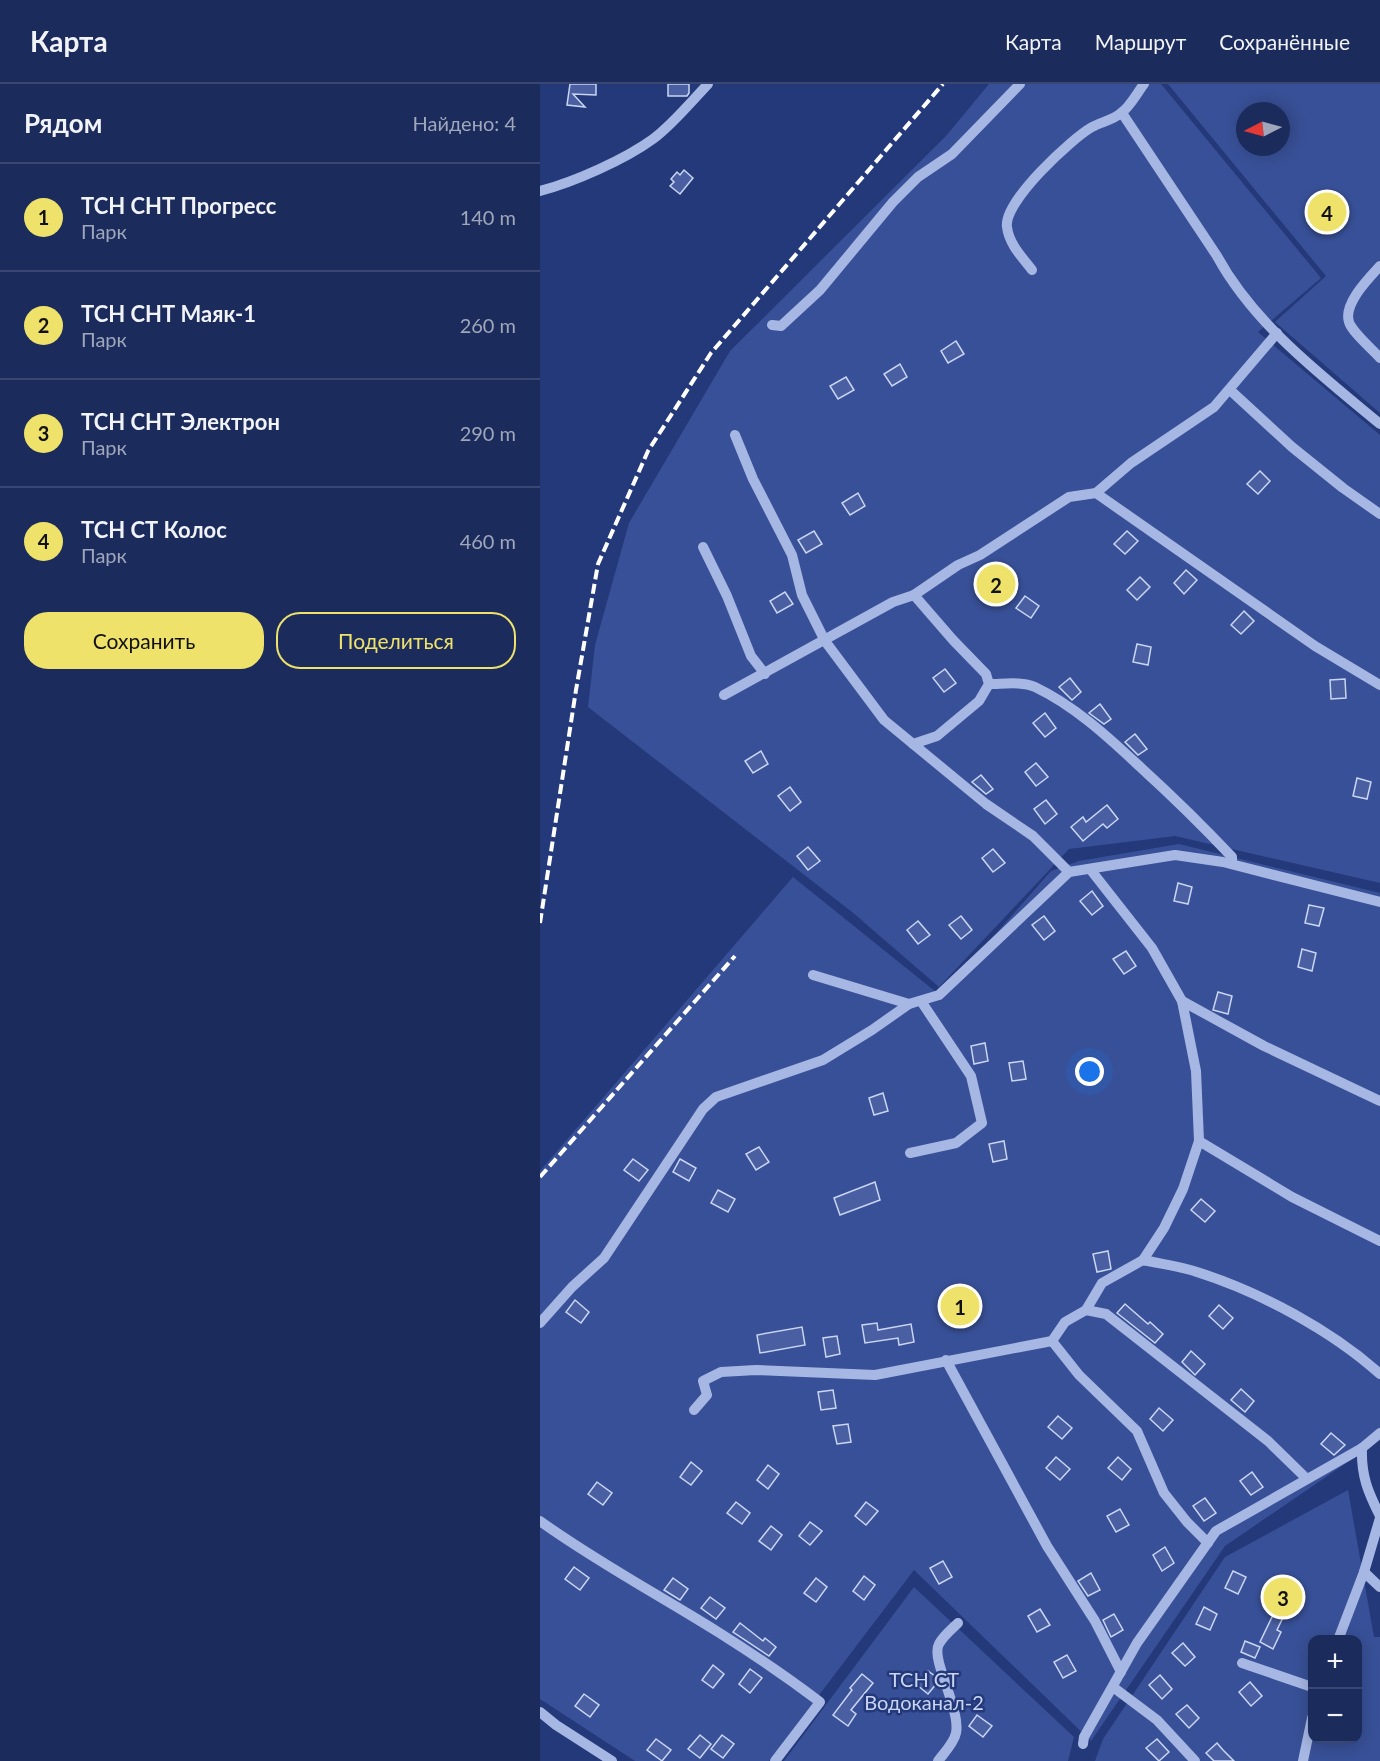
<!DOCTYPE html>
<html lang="ru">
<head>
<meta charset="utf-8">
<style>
  :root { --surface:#1b2b5c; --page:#243362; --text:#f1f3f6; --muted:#a0a7bb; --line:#394772; --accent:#eee26b }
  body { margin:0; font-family:Lato,sans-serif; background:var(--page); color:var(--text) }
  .controls { position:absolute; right:18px; bottom:18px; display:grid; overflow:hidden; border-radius:12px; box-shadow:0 3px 15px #0003 }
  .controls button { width:54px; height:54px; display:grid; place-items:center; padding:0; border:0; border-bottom:2px solid var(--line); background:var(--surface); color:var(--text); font:30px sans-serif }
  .compass { position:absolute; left:696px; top:18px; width:54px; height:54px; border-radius:50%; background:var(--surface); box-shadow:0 3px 15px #0003; rotate:264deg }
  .you { position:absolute; left:550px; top:988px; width:21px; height:21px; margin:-15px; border:4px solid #fff; border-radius:50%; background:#1a73e8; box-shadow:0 0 0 9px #1a73e833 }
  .badge { display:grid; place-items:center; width:39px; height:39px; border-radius:50%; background:var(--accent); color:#111; font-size:20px; font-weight:700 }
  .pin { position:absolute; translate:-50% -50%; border:3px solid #fff; box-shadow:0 2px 6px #0006 }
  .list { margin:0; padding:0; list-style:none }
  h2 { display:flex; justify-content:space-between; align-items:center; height:78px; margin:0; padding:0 24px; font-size:26px }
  h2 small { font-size:20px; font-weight:400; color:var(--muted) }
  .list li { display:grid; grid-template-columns:39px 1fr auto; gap:18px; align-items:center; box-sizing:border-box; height:108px; padding:0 24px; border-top:2px solid var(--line) }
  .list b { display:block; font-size:22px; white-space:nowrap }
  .list p { margin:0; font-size:20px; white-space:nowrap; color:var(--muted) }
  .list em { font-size:20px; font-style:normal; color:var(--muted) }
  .actions { display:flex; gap:12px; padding:18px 24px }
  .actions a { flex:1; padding:14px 0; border:2px solid var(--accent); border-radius:24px; text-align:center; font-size:21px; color:var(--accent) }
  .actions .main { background:var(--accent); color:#111 }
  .map { position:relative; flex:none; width:840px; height:1677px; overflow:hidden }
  header { display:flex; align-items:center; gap:36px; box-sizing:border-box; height:84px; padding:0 30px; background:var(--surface); border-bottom:2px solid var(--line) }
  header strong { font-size:28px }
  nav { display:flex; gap:33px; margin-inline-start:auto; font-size:21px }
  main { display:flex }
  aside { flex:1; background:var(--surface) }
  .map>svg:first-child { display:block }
  .green { fill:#385097; fill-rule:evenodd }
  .building { fill:#495fa1; stroke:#cad5f3; stroke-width:1.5 }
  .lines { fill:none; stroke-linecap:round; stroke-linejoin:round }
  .minor { stroke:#a7b7e4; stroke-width:10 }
  .rail { stroke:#fff; stroke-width:4; stroke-dasharray:10 4.5; stroke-linecap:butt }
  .labels { text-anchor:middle; stroke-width:5; stroke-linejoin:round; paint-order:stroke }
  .park-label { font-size:20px; fill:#cad5f3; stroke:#24397a }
</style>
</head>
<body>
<header>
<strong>Карта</strong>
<nav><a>Карта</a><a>Маршрут</a><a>Сохранённые</a></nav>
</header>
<main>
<aside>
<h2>Рядом<small>Найдено: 4</small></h2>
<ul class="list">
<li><span class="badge">1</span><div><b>ТСН СНТ Прогресс</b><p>Парк</p></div><em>140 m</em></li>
<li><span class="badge">2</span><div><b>ТСН СНТ Маяк-1</b><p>Парк</p></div><em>260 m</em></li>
<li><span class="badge">3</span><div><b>ТСН СНТ Электрон</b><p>Парк</p></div><em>290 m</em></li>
<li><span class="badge">4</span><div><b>ТСН СТ Колос</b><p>Парк</p></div><em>460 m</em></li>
</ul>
<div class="actions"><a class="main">Сохранить</a><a>Поделиться</a></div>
</aside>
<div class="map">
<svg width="840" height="1677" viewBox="0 0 840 1677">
  <rect width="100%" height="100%" fill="#24397a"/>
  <g class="green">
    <polygon points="449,0 621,0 781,194 718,248 840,351 840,799 635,752 529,765 399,903 312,828 48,623 55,561 89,439 190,267 406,52"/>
    <path d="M628,0H840V329L735,238L786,192ZM705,27H741V63H705Z"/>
    <polygon points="639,760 840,809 840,1356 685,1462 551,1657 374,1486 229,1677 95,1677 0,1615 0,1087 253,793 401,912 511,787 539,777"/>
    <path d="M808,1406L834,1553H840V1677H555L563,1655L685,1473ZM772,1556H818V1654H772Z"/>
    <polygon points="374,1503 534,1653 528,1677 244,1677"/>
  </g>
  <g class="building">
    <polygon points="30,0 56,0 56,11 33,10 45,23 27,21"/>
    <polygon points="128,0 149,0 149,9 147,12 128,12"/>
    <polygon points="144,86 153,94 140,110 130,102 134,98 131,95 137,88 140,91"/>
    <polygon points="416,257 424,270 408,279 401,267"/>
    <polygon points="360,280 367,293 352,302 344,290"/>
    <polygon points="306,293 314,306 298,315 290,302"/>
    <polygon points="720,387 730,397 718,410 707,400"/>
    <polygon points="318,409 325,422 310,431 302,419"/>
    <polygon points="274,447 282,460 266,469 258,456"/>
    <polygon points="587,447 598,457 585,470 574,460"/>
    <polygon points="646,486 657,496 644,510 634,499"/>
    <polygon points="600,493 610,503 597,516 587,506"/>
    <polygon points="245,508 253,520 237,529 230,517"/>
    <polygon points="485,512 499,522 491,534 476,524"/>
    <polygon points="704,527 714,537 701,550 691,541"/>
    <polygon points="597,560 611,563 608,581 593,578"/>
    <polygon points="405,585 416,599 404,608 393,594"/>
    <polygon points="530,594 541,608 532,616 519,603"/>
    <polygon points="805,595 806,614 791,615 790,596"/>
    <polygon points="560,620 571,635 564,640 549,629"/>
    <polygon points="505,629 516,644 505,653 493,639"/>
    <polygon points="595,650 607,665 598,671 585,658"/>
    <polygon points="221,667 228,680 213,689 205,677"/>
    <polygon points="496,679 508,693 496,702 485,688"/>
    <polygon points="441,691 453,705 446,710 432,698"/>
    <polygon points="817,694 831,698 827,715 813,712"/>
    <polygon points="250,703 261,718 250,727 238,712"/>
    <polygon points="506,716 517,730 505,740 494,725"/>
    <polygon points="567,721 578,735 567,744 563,740 543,757 531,743 543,733 546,738"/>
    <polygon points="268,763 280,777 268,786 257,772"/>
    <polygon points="453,765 465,779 453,788 442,774"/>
    <polygon points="638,799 652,803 648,820 634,817"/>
    <polygon points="552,807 563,822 552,831 540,817"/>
    <polygon points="769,821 784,824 779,842 765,839"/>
    <polygon points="421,832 432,846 421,855 409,841"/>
    <polygon points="504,832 515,847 504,856 492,841"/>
    <polygon points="378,837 390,851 378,860 367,846"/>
    <polygon points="762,865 776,869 772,887 758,883"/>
    <polygon points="586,867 596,882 584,890 573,875"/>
    <polygon points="678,908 692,912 688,930 673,926"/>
    <polygon points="445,959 448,977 434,980 431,962"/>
    <polygon points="483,977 486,995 472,997 469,979"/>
    <polygon points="343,1009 348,1027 334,1031 329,1014"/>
    <polygon points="464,1057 467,1075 453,1078 449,1060"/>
    <polygon points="219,1063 229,1078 216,1086 206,1070"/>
    <polygon points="93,1075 108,1086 99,1097 84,1086"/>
    <polygon points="140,1075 156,1084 149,1097 133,1088"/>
    <polygon points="335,1098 340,1116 300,1131 294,1114"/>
    <polygon points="178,1106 195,1115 188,1128 171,1119"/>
    <polygon points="661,1115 675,1127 665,1138 651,1126"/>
    <polygon points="568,1167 571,1185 557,1188 553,1170"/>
    <polygon points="35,1216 49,1228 41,1239 26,1228"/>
    <polygon points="585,1220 608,1240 610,1238 623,1250 615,1259 577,1229"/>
    <polygon points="679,1221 693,1234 683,1245 669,1232"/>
    <polygon points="337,1239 338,1246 371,1240 374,1258 359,1261 358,1254 325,1259 322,1241"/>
    <polygon points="262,1243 265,1261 220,1269 217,1251"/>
    <polygon points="297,1252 300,1270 286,1273 283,1254"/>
    <polygon points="651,1267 665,1280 655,1291 642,1278"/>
    <polygon points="701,1305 714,1317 705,1328 691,1316"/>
    <polygon points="293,1306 296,1324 281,1326 278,1308"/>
    <polygon points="619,1324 633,1336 623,1347 610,1335"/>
    <polygon points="518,1332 532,1344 522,1355 508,1343"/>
    <polygon points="308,1340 311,1358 297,1360 293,1342"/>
    <polygon points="791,1349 805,1361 794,1371 781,1360"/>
    <polygon points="516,1373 530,1385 520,1396 506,1384"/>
    <polygon points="578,1373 591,1385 582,1396 568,1384"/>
    <polygon points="151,1378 162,1387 151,1401 140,1393"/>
    <polygon points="228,1381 239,1390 228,1405 217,1396"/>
    <polygon points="712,1388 723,1403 711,1411 700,1397"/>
    <polygon points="57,1398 72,1409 63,1421 48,1410"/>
    <polygon points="665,1414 676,1429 664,1437 653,1422"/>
    <polygon points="196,1418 210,1429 202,1440 187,1429"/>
    <polygon points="326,1418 338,1427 326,1441 315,1432"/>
    <polygon points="580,1425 589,1441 576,1448 567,1432"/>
    <polygon points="270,1438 282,1447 270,1461 259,1452"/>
    <polygon points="231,1442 242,1451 231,1466 219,1457"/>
    <polygon points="625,1463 634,1479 622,1487 613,1471"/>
    <polygon points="403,1477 412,1493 399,1500 390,1484"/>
    <polygon points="34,1483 49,1494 40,1506 25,1495"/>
    <polygon points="693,1487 706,1493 698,1510 685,1504"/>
    <polygon points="551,1489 560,1506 548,1512 538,1497"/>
    <polygon points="324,1492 335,1501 324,1516 313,1507"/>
    <polygon points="133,1494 148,1505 140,1516 124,1506"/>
    <polygon points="276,1494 287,1503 276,1518 264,1509"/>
    <polygon points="737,1512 750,1519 737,1546 741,1548 733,1565 720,1558 733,1531 729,1529"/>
    <polygon points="170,1513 185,1524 176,1535 161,1524"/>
    <polygon points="664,1523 677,1530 670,1546 656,1540"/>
    <polygon points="500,1525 510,1541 497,1548 488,1532"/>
    <polygon points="574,1530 583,1546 571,1553 563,1536"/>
    <polygon points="200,1539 223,1557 225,1554 236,1563 229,1572 193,1548"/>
    <polygon points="705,1557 720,1563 715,1574 701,1568"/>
    <polygon points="643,1559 655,1573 645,1582 632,1569"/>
    <polygon points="527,1571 536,1587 523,1594 514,1578"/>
    <polygon points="173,1581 184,1590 173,1604 162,1596"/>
    <polygon points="210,1585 222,1594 210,1609 199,1600"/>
    <polygon points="388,1587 395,1592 397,1599 388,1610 377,1601"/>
    <polygon points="322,1590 333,1599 311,1626 316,1630 308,1642 293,1631 312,1606 310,1604"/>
    <polygon points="620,1591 632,1605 622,1615 609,1601"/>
    <polygon points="710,1598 722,1612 711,1622 699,1608"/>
    <polygon points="44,1610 59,1621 50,1633 35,1622"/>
    <polygon points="647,1621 659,1634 649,1644 636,1630"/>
    <polygon points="437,1631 452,1642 443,1653 429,1642"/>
    <polygon points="160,1651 171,1660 160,1674 148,1665"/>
    <polygon points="182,1651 194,1660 183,1674 171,1665"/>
    <polygon points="116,1655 131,1666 122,1677 107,1666"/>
    <polygon points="617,1655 629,1668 619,1677 606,1664"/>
    <polygon points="677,1659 683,1666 694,1677 674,1677 666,1669"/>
  </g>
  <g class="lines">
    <g class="minor">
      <path d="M582,29L677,172C714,240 781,291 840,340"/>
      <path d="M0,107C34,98 84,76 113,55C131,42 152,17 168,0"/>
      <path d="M840,182C829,194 803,220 809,238C812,248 832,265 840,274"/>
      <path d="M492,186C482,173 469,160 467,143C463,118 531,55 552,43C561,38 573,36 581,29C590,23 597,9 604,0"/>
      <polyline points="232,241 241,242 280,206 353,118 378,93 412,70 480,0"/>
      <polyline points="690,306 752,363 803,404 840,430"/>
      <polyline points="195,351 213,395 252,471 262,511 285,557 344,636 446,720 493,752 529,788"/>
      <polyline points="556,409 775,562 840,601"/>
      <polyline points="163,463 187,512 211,572 225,590"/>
      <path d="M449,600C463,600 482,597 495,603C533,621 566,651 597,680C630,710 662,741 692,773V780"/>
      <polyline points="184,611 353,518 374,511"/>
      <polyline points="373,660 397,652 439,617 449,600 446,590 413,556 374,511 418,481 440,471 529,413 556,409 591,379 674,323 737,249"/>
      <polyline points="550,785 612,864 642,917 656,987 659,1057 643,1105 624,1144 603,1176"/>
      <polyline points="273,891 369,920 399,911 529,788 635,771 683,778 840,818"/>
      <polyline points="642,917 724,962 840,1017"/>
      <polyline points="659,1057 752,1113 840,1157"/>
      <polyline points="370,1069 416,1059 442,1039 431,992 381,917"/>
      <path d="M546,1226L562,1199L603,1176C621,1180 640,1182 657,1188C720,1208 791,1246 840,1290"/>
      <polyline points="0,1239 32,1203 64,1174 163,1025 176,1013 283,976 332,946 369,920"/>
      <polyline points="406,1276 507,1462 555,1537 581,1588"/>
      <polyline points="154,1326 167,1311 163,1297 181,1288 216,1286 335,1291 512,1257"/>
      <path d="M822,1364C821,1392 828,1408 840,1432"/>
      <path d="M0,1437C57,1478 119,1511 178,1548C213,1570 247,1593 280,1618L235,1677"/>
      <polyline points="668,1459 647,1438 624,1409 597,1347 539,1291 512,1257 525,1238 546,1226 566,1230 728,1357 767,1395"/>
      <polyline points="824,1488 840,1503"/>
      <polyline points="798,1556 824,1488 840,1434"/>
      <polyline points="702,1579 772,1603"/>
      <polyline points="573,1603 617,1636 655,1677"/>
      <polyline points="0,1628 16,1641 72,1677"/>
      <polyline points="543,1660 544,1653 597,1559 676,1447 822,1364 840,1349"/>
      <path d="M398,1677C404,1669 414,1659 416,1649C421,1625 390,1575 399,1560C403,1552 412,1545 418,1539"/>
      <polyline points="763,1677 772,1634"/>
    </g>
    <g class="rail">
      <polyline points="0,839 36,606 58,480 108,367 171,269 403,0"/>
      <polyline points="0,1093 195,872"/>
    </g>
  </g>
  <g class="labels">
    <g class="park-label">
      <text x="384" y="1603">ТСН СТ<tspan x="384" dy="23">Водоканал-2</tspan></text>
    </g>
  </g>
</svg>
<div class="controls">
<button>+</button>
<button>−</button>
</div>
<svg class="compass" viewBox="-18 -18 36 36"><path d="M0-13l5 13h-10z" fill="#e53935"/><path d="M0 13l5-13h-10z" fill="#a0a7bb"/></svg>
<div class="you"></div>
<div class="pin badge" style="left:420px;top:1222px">1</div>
<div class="pin badge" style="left:456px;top:500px">2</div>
<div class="pin badge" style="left:743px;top:1513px">3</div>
<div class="pin badge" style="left:787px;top:128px">4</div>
</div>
</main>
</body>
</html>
